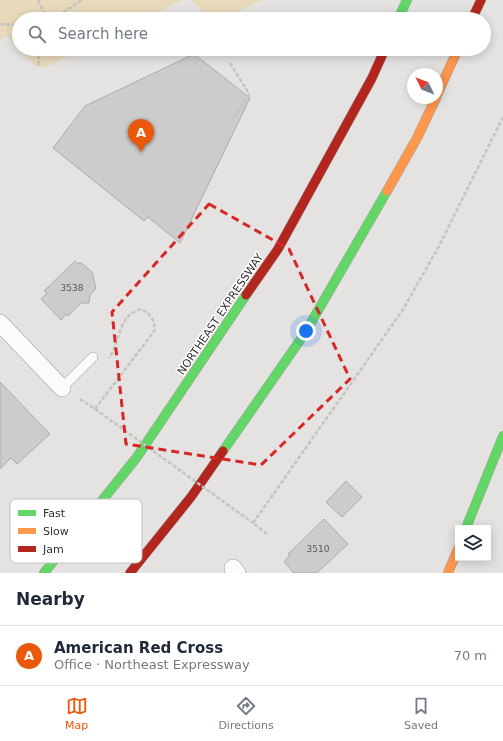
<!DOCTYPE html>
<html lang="en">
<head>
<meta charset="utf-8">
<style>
  :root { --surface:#fff; --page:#f6f6f7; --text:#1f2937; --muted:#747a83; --line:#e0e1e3; --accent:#ea580c }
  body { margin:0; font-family:"DejaVu Sans",sans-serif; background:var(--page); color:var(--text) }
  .controls { position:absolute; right:12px; bottom:12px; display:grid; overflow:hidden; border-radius:0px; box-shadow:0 2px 10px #0003 }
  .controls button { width:36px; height:36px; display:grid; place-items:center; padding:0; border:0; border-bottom:1px solid var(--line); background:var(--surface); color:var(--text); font:20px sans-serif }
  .compass { position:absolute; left:407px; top:68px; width:36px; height:36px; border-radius:50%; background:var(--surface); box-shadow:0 2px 10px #0003; rotate:312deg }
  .you { position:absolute; left:306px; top:331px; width:14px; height:14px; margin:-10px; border:3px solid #fff; border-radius:50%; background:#1a73e8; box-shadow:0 0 0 6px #1a73e833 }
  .badge { display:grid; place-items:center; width:26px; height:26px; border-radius:50%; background:var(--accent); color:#fff; font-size:13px; font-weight:700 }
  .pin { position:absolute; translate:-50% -33px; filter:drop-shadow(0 1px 2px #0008) }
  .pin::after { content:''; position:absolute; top:21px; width:14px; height:12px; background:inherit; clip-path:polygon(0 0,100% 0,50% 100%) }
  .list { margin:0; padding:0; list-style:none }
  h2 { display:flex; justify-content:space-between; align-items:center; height:52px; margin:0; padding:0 16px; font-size:17px }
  h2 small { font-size:13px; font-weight:400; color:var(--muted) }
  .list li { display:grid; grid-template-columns:26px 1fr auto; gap:12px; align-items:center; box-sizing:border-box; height:60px; padding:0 16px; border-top:1px solid var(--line) }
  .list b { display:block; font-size:15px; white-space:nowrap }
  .list p { margin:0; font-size:13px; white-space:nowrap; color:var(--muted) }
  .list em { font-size:13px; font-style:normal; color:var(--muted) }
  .icon { flex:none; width:22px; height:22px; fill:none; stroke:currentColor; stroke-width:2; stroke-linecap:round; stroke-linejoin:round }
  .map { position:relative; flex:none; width:503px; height:573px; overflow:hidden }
  .search { position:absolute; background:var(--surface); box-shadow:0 2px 10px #0003; left:12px; right:12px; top:12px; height:44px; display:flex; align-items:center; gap:10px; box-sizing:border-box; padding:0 14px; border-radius:22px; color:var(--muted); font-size:15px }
  .sheet { height:112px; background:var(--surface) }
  nav { display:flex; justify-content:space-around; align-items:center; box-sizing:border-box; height:56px; border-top:1px solid var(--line); background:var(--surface); font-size:11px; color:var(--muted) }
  nav a { display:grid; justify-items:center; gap:2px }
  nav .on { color:var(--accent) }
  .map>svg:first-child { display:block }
  .green { fill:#e8dabb }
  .building { fill:#cdcccc; stroke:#acacab }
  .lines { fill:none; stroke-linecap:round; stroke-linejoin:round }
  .lane-casing { stroke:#a09f9e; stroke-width:10 }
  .street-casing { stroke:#a09f9e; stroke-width:18 }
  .fast-casing { stroke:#a09f9e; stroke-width:10 }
  .slow-casing { stroke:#a09f9e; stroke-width:10 }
  .jam-casing { stroke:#a09f9e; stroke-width:10 }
  .path { stroke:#c4c4c3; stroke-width:2.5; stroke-dasharray:4 2; stroke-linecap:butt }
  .lane { stroke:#fbfbfa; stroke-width:9 }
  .street { stroke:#fbfbfa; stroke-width:17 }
  .fast { stroke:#63d668; stroke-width:9 }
  .slow { stroke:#ff974d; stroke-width:9 }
  .jam { stroke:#b3261e; stroke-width:9 }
  .path-bridge { stroke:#c4c4c3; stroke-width:2.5; stroke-dasharray:4 2; stroke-linecap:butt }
  .marked { fill:none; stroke:#d62828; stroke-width:3; stroke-dasharray:8 5; stroke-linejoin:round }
  .labels { text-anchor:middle; stroke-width:3; stroke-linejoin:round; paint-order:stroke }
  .number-label { font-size:9px; fill:#5a5958 }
  .street-label { font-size:11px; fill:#31302f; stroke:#fff }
  .key { fill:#fff; stroke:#c1c1c1; stroke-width:1 }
  .key-label { font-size:11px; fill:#31302f }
</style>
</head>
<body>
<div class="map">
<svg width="503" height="573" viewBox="0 0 503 573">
  <rect width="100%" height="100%" fill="#e4e3e1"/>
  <g class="green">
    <polygon points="0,0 182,0 143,19 19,19 19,49 82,49 44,68 35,66 6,35 0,40"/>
    <polygon points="191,0 261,0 222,19 210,19"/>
  </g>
  <g class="building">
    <polygon points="194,54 250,98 180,243 148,217 144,221 53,148 85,106"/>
    <polygon points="75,261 78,264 80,262 92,272 96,289 90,295 89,303 81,303 68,316 66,314 61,320 41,299 47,293 44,291"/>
    <polygon points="0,382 50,434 17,464 11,458 0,469"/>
    <polygon points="346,481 362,497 342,517 326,502"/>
    <polygon points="324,519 348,544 317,573 294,573 284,562 290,555 288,554"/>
  </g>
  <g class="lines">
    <g class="lane-casing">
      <polyline id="lane" points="62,388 93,357"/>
    </g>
    <g class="street-casing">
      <g id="street">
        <polyline points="0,323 62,388"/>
        <polyline points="233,568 237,573"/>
      </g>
    </g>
    <g class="fast-casing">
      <g id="fast">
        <polyline points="398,19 407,0"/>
        <polyline points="223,451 305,333 387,191"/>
        <polyline points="466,528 503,436"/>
        <polyline points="44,573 137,457 246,295"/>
      </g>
    </g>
    <g class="slow-casing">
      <g id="slow">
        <polyline points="437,95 458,49"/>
        <polyline points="387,191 417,138 436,98"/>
        <polyline points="448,573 458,549"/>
      </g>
    </g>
    <g class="jam-casing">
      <g id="jam">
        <polyline points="472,19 481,0"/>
        <polyline points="246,295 278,249 372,78 385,49"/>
        <polyline points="130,573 191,497 223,451"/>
      </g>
    </g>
    <g class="path">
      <polyline points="38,0 47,19"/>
      <polyline points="53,19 82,0"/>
      <polyline points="0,24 19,25"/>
      <polyline points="38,49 39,65"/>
      <polyline points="230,63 249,94 233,120"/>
      <path d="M80,399L95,409L155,330C154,319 151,314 141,309C117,316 121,341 109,358"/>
      <polyline points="267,534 253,523 402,311 438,248 503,117"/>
    </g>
    <use href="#lane" class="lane"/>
    <use href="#street" class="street"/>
    <use href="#fast" class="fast"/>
    <use href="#slow" class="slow"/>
    <use href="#jam" class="jam"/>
    <polyline class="path-bridge" points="95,409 253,523"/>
  </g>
  <path class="marked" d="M209,204L289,249L350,379L261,465L126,444L112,312Z"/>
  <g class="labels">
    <g class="number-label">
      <text x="72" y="291">3538</text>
      <text x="318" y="552">3510</text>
    </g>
    <g class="street-label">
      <text transform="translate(220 314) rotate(-56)" y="4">NORTHEAST EXPRESSWAY</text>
    </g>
  </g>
  <rect x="10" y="499" width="132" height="64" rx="6" class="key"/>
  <rect x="18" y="510" width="18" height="6" fill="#63d668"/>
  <rect x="18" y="528" width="18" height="6" fill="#ff974d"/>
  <rect x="18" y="546" width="18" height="6" fill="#b3261e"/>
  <g class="key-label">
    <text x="43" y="517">Fast</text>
    <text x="43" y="535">Slow</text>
    <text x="43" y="553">Jam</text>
  </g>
</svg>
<div class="controls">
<button><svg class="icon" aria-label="layers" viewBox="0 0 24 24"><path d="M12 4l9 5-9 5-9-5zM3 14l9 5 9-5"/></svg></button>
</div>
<svg class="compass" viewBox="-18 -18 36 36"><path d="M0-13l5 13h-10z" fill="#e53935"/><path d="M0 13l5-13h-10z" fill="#747a83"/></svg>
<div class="you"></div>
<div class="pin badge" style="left:141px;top:152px">A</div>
<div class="search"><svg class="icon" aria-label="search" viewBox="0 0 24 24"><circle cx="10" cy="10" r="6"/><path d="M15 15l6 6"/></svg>Search here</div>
</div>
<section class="sheet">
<h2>Nearby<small></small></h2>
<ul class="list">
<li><span class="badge">A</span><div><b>American Red Cross</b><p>Office · Northeast Expressway</p></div><em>70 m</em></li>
</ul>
</section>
<nav>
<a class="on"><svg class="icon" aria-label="map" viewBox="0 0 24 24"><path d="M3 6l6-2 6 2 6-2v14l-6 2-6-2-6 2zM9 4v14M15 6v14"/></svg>Map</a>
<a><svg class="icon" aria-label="directions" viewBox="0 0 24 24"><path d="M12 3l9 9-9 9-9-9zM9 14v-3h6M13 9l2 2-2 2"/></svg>Directions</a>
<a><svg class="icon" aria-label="saved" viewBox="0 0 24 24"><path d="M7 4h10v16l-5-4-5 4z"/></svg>Saved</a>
</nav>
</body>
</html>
